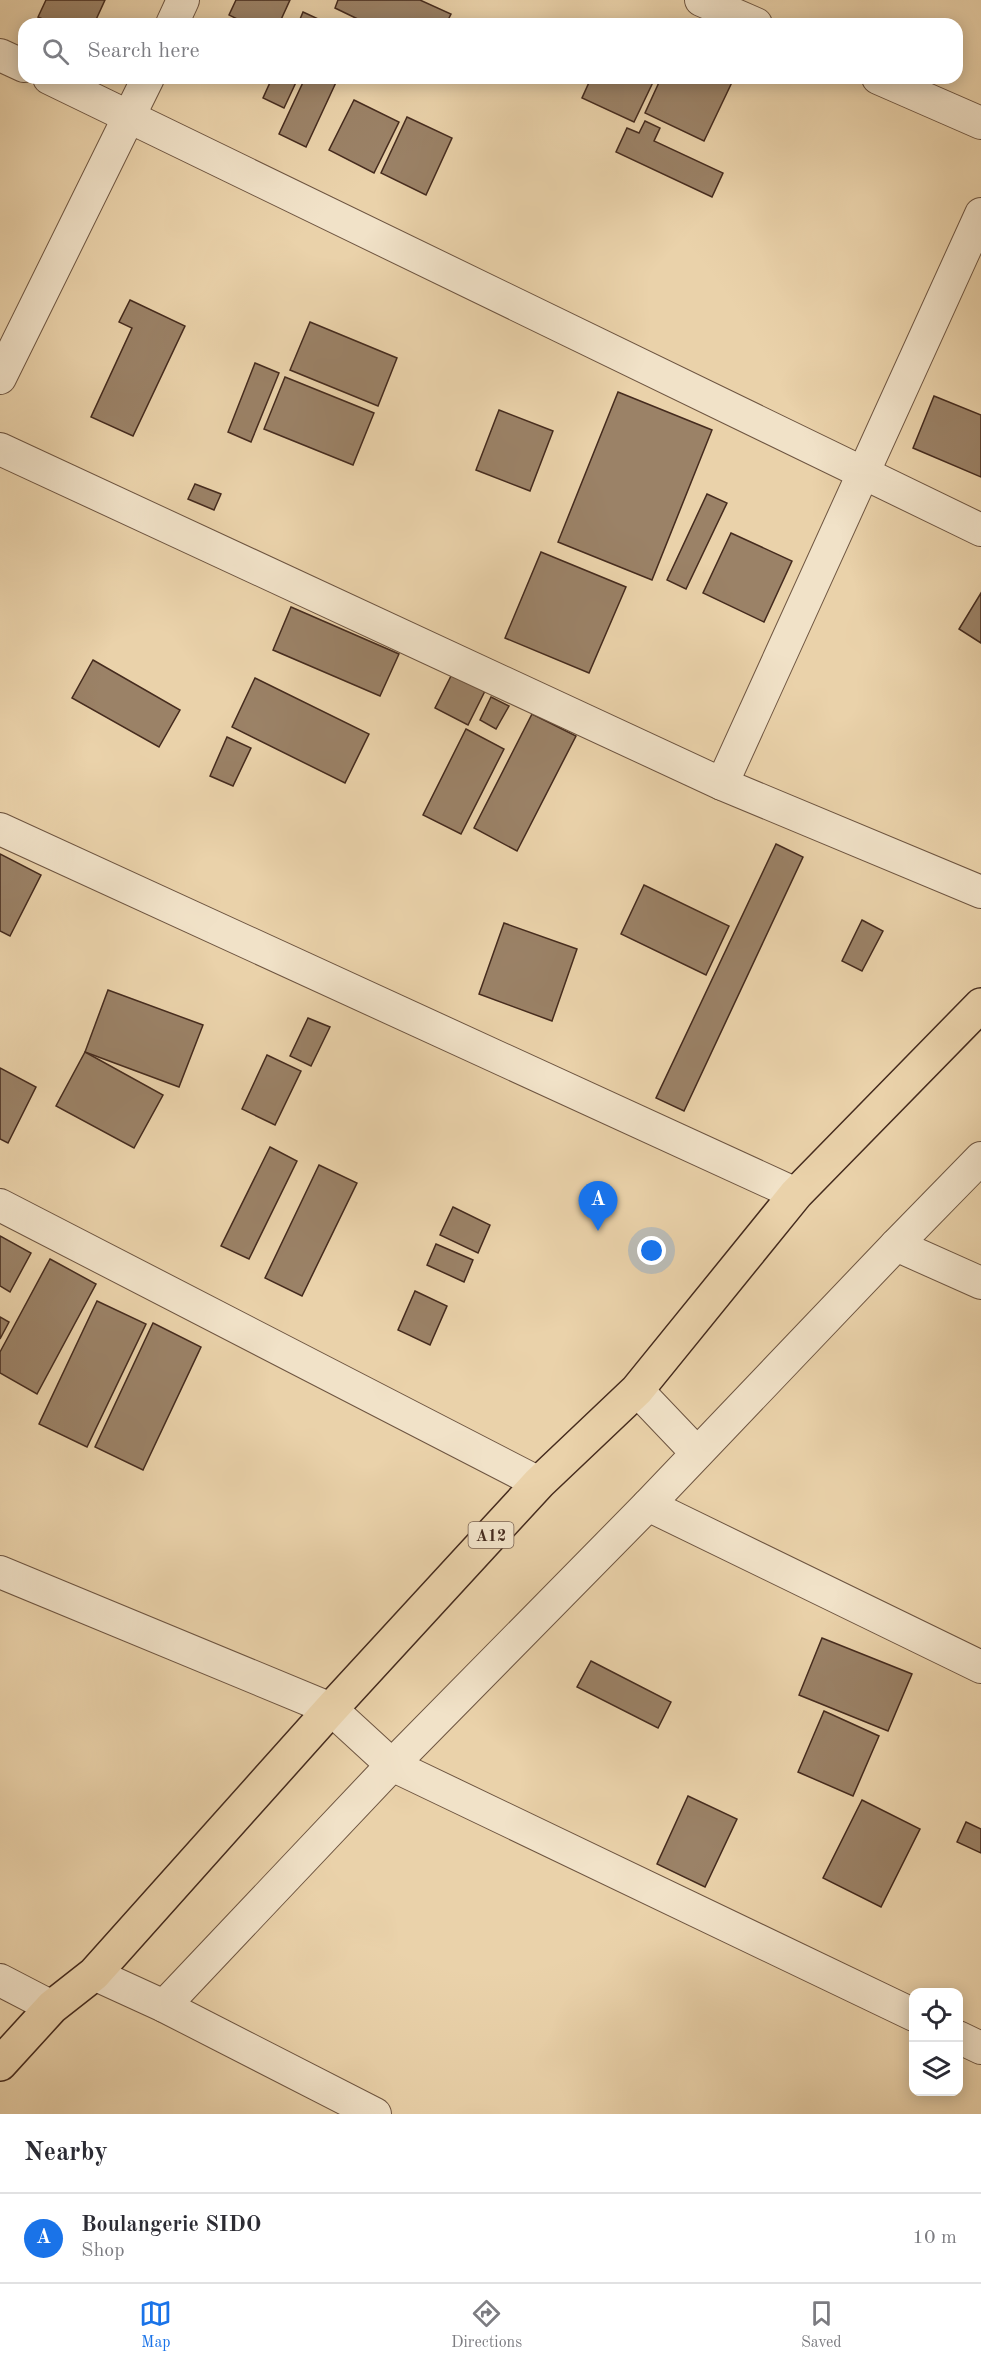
<!DOCTYPE html>
<html lang="en">
<head>
<meta charset="utf-8">
<style>
  :root { --surface:#fff; --page:#f2f2f3; --text:#2b2b33; --muted:#7c7c81; --line:#e1e1e2; --accent:#1a73e8 }
  body { margin:0; font-family:"Old Standard TT",serif; background:var(--page); color:var(--text) }
  .controls { position:absolute; right:18px; bottom:18px; display:grid; overflow:hidden; border-radius:12px; box-shadow:0 3px 15px #0003 }
  .controls button { width:54px; height:54px; display:grid; place-items:center; padding:0; border:0; border-bottom:2px solid var(--line); background:var(--surface); color:var(--text); font:30px sans-serif }
  .you { position:absolute; left:652px; top:1251px; width:21px; height:21px; margin:-15px; border:4px solid #fff; border-radius:50%; background:#1a73e8; box-shadow:0 0 0 9px #1a73e833 }
  .badge { display:grid; place-items:center; width:39px; height:39px; border-radius:50%; background:var(--accent); color:#fff; font-size:20px; font-weight:700 }
  .pin { position:absolute; translate:-50% -50px; filter:drop-shadow(0 2px 3px #0008) }
  .pin::after { content:''; position:absolute; top:32px; width:21px; height:18px; background:inherit; clip-path:polygon(0 0,100% 0,50% 100%) }
  .list { margin:0; padding:0; list-style:none }
  h2 { display:flex; justify-content:space-between; align-items:center; height:78px; margin:0; padding:0 24px; font-size:26px }
  h2 small { font-size:20px; font-weight:400; color:var(--muted) }
  .list li { display:grid; grid-template-columns:39px 1fr auto; gap:18px; align-items:center; box-sizing:border-box; height:90px; padding:0 24px; border-top:2px solid var(--line) }
  .list b { display:block; font-size:22px; white-space:nowrap }
  .list p { margin:0; font-size:20px; white-space:nowrap; color:var(--muted) }
  .list em { font-size:20px; font-style:normal; color:var(--muted) }
  .icon { flex:none; width:33px; height:33px; fill:none; stroke:currentColor; stroke-width:2; stroke-linecap:round; stroke-linejoin:round }
  .map { position:relative; flex:none; width:981px; height:2114px; overflow:hidden }
  .search { position:absolute; background:var(--surface); box-shadow:0 3px 15px #0003; left:18px; right:18px; top:18px; height:66px; display:flex; align-items:center; gap:15px; box-sizing:border-box; padding:0 21px; border-radius:18px; color:var(--muted); font-size:22px }
  .sheet { height:168px; background:var(--surface) }
  nav { display:flex; justify-content:space-around; align-items:center; box-sizing:border-box; height:84px; border-top:2px solid var(--line); background:var(--surface); font-size:16px; color:var(--muted) }
  nav a { display:grid; justify-items:center; gap:3px }
  nav .on { color:var(--accent) }
  .map>svg:first-child { display:block }
  .building { fill:#9b8267; stroke:#452b1e; stroke-width:1.5 }
  .lines { fill:none; stroke-linecap:round; stroke-linejoin:round }
  .minor-casing { stroke:#6e5541; stroke-width:34 }
  .primary-casing { stroke:#452b1e; stroke-width:36 }
  .minor { stroke:#f1e2c8; stroke-width:32 }
  .primary { stroke:#ead2aa; stroke-width:33 }
  .labels { text-anchor:middle; stroke-width:4.5; stroke-linejoin:round; paint-order:stroke }
  .shield { fill:#f1e2c8; stroke:#796251; stroke-width:1.5 }
  .shield-label { font-size:16px; font-weight:bold; fill:#452b1e }
</style>
</head>
<body>
<div class="map">
<svg width="981" height="2114" viewBox="0 0 981 2114">
  <rect width="100%" height="100%" fill="#ead2aa"/>
  <filter id="stains"><feTurbulence type="fractalNoise" baseFrequency=".00333" numOctaves="4"/><feColorMatrix values="0 0 0 0 .2 0 0 0 0 .09 0 0 0 0 .02 0 0 0 .5 -.17"/></filter>
  <radialGradient id="worn" r=".72"><stop offset=".6" stop-color="#630" stop-opacity="0"/><stop offset="1" stop-color="#630" stop-opacity=".3"/></radialGradient>
  <g class="building">
    <polygon points="46,0 105,0 94,24 54,24 38,17"/>
    <polygon points="236,0 290,0 279,24 247,24 229,15"/>
    <polygon points="338,0 420,0 451,14 446,24 368,24 335,8"/>
    <polygon points="303,12 325,22 324,24 298,24"/>
    <polygon points="272,78 298,78 284,108 263,98"/>
    <polygon points="305,78 338,78 306,147 279,134"/>
    <polygon points="591,78 655,78 634,122 582,98"/>
    <polygon points="661,78 734,78 704,141 645,113"/>
    <polygon points="354,100 399,122 374,173 329,150"/>
    <polygon points="407,117 452,138 426,195 381,173"/>
    <polygon points="645,121 660,128 654,141 723,173 712,197 616,152 627,128 639,133"/>
    <polygon points="130,300 185,326 133,436 91,417 132,328 119,322"/>
    <polygon points="310,322 397,358 378,406 290,370"/>
    <polygon points="255,363 279,373 251,442 228,432"/>
    <polygon points="285,377 374,413 353,465 264,429"/>
    <polygon points="618,392 712,430 652,580 558,542"/>
    <polygon points="934,396 981,415 981,477 913,448"/>
    <polygon points="499,410 553,431 530,491 476,470"/>
    <polygon points="195,484 221,494 214,510 188,499"/>
    <polygon points="707,494 727,503 686,589 667,580"/>
    <polygon points="731,533 792,561 764,622 703,593"/>
    <polygon points="541,552 626,587 589,673 505,638"/>
    <polygon points="981,593 981,643 959,629"/>
    <polygon points="291,607 399,654 380,696 273,650"/>
    <polygon points="93,660 180,710 159,747 72,698"/>
    <polygon points="452,674 485,691 468,725 435,708"/>
    <polygon points="255,678 369,734 345,783 232,727"/>
    <polygon points="491,697 509,706 496,729 480,720"/>
    <polygon points="532,714 576,736 517,851 474,828"/>
    <polygon points="466,729 504,749 461,834 423,815"/>
    <polygon points="227,737 251,748 233,786 210,776"/>
    <polygon points="776,844 803,857 684,1111 656,1098"/>
    <polygon points="0,854 41,875 10,936 0,931"/>
    <polygon points="644,885 729,926 706,975 621,934"/>
    <polygon points="862,920 883,931 862,971 842,961"/>
    <polygon points="504,923 577,949 552,1021 479,994"/>
    <polygon points="108,990 203,1025 179,1087 85,1052"/>
    <polygon points="308,1018 330,1027 311,1066 290,1056"/>
    <polygon points="85,1052 163,1095 134,1148 56,1106"/>
    <polygon points="267,1055 301,1071 275,1125 242,1109"/>
    <polygon points="0,1068 36,1087 8,1143 0,1139"/>
    <polygon points="270,1147 297,1161 249,1259 221,1246"/>
    <polygon points="319,1165 357,1183 302,1296 265,1278"/>
    <polygon points="453,1207 490,1225 478,1253 440,1235"/>
    <polygon points="0,1236 31,1253 10,1292 0,1286"/>
    <polygon points="436,1244 473,1260 464,1282 427,1265"/>
    <polygon points="50,1259 96,1284 37,1394 0,1373 0,1352"/>
    <polygon points="415,1291 447,1306 430,1345 398,1330"/>
    <polygon points="97,1301 146,1324 87,1447 39,1424"/>
    <polygon points="0,1317 9,1322 0,1339"/>
    <polygon points="153,1323 201,1347 143,1470 95,1447"/>
    <polygon points="822,1638 912,1674 888,1731 799,1695"/>
    <polygon points="591,1661 671,1702 658,1728 577,1687"/>
    <polygon points="824,1711 879,1736 853,1796 798,1772"/>
    <polygon points="688,1796 737,1819 705,1887 657,1864"/>
    <polygon points="862,1800 920,1829 881,1907 823,1878"/>
    <polygon points="966,1822 981,1829 981,1853 957,1842"/>
  </g>
  <g class="lines">
    <g class="minor-casing">
      <g id="minor">
        <polyline points="701,0 756,24"/>
        <polyline points="172,24 183,0"/>
        <polyline points="0,55 24,66"/>
        <polyline points="49,78 981,530"/>
        <polyline points="878,78 981,123"/>
        <polyline points="0,378 148,78"/>
        <polyline points="0,449 722,784 981,892"/>
        <polyline points="722,784 981,214"/>
        <polyline points="0,829 796,1194"/>
        <polyline points="0,1205 539,1483"/>
        <polyline points="896,1245 981,1283"/>
        <polyline points="637,1390 697,1453"/>
        <polyline points="648,1505 981,1667"/>
        <polyline points="0,1572 331,1709 392,1765 914,2015"/>
        <polyline points="94,1974 164,2006 375,2114"/>
        <polyline points="0,1980 52,2007"/>
        <polyline points="164,2006 392,1765 648,1505 896,1245 981,1158"/>
        <polyline points="958,2037 981,2048"/>
      </g>
    </g>
    <g class="primary-casing">
      <polyline id="primary" points="0,2064 52,2007 94,1974 331,1709 539,1483 637,1390 796,1194 981,1005"/>
    </g>
    <use href="#minor" class="minor"/>
    <use href="#primary" class="primary"/>
  </g>
  <g class="labels">
    <rect class="shield" x="468.5" y="1522" width="45" height="26" rx="4.5"/>
    <g class="shield-label">
      <text x="491" y="1541">A12</text>
    </g>
  </g>
  <rect width="100%" height="100%" filter="url(#stains)"/>
  <rect width="100%" height="100%" fill="url(#worn)"/>
</svg>
<div class="controls">
<button><svg class="icon" aria-label="locate" viewBox="0 0 24 24"><circle cx="12" cy="12" r="6"/><path d="M12 2v4M12 18v4M2 12h4M18 12h4"/></svg></button>
<button><svg class="icon" aria-label="layers" viewBox="0 0 24 24"><path d="M12 4l9 5-9 5-9-5zM3 14l9 5 9-5"/></svg></button>
</div>
<div class="you"></div>
<div class="pin badge" style="left:598px;top:1231px">A</div>
<div class="search"><svg class="icon" aria-label="search" viewBox="0 0 24 24"><circle cx="10" cy="10" r="6"/><path d="M15 15l6 6"/></svg>Search here</div>
</div>
<section class="sheet">
<h2>Nearby<small></small></h2>
<ul class="list">
<li><span class="badge">A</span><div><b>Boulangerie SIDO</b><p>Shop</p></div><em>10 m</em></li>
</ul>
</section>
<nav>
<a class="on"><svg class="icon" aria-label="map" viewBox="0 0 24 24"><path d="M3 6l6-2 6 2 6-2v14l-6 2-6-2-6 2zM9 4v14M15 6v14"/></svg>Map</a>
<a><svg class="icon" aria-label="directions" viewBox="0 0 24 24"><path d="M12 3l9 9-9 9-9-9zM9 14v-3h6M13 9l2 2-2 2"/></svg>Directions</a>
<a><svg class="icon" aria-label="saved" viewBox="0 0 24 24"><path d="M7 4h10v16l-5-4-5 4z"/></svg>Saved</a>
</nav>
</body>
</html>
